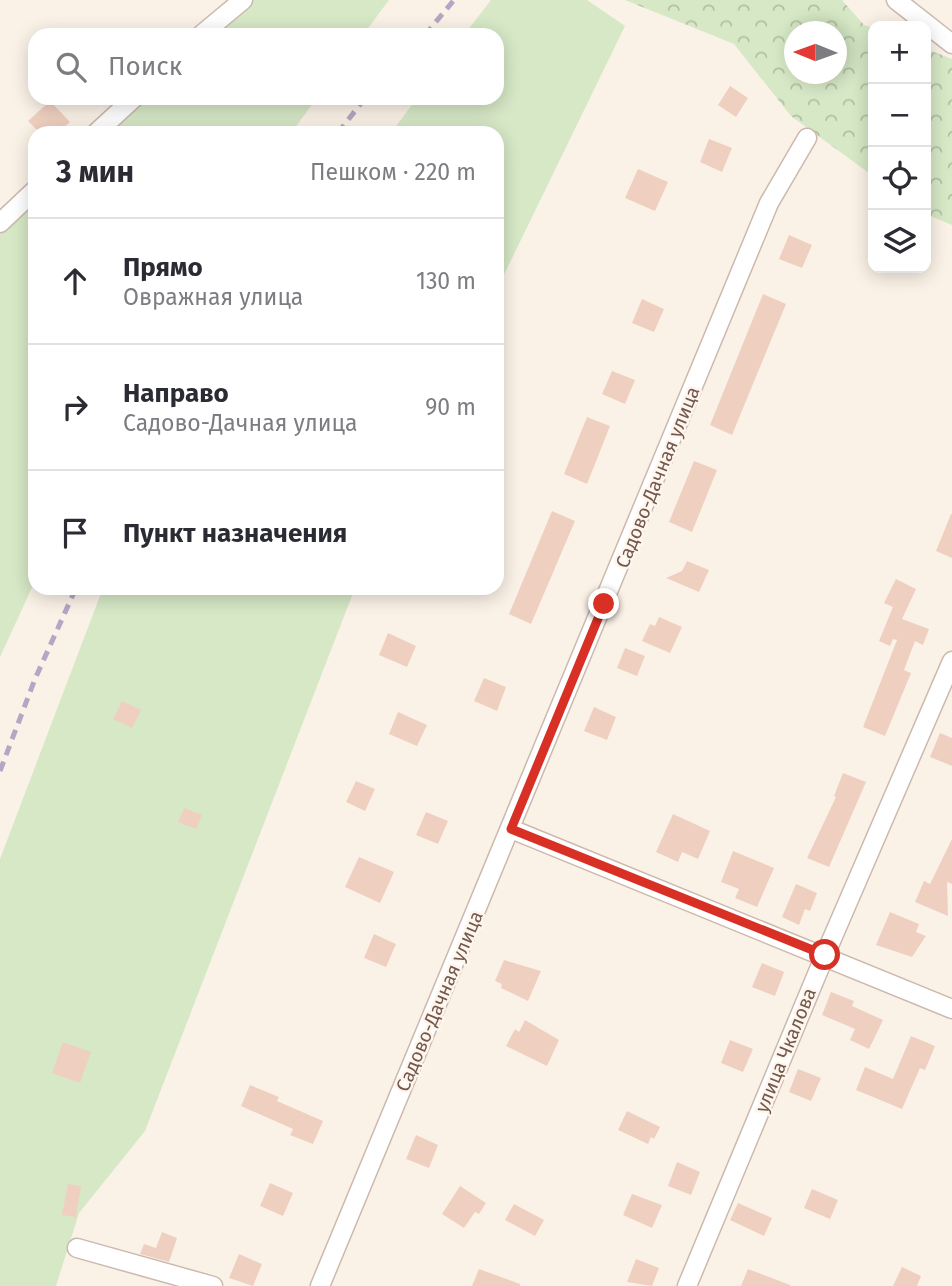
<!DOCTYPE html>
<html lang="ru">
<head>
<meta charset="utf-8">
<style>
  :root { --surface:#fff; --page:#f2f2f3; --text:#2b2b33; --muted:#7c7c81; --line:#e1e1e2 }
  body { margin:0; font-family:"Fira Sans",sans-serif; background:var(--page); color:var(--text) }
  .controls { position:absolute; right:21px; top:21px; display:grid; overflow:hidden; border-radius:14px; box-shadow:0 4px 18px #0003 }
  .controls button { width:63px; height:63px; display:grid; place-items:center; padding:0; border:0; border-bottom:2px solid var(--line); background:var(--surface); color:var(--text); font:35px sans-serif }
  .compass { position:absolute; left:784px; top:21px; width:63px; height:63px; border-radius:50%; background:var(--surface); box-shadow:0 4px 18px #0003; rotate:271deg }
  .stop { position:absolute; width:21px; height:21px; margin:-16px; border:5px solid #d93025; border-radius:50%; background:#fff }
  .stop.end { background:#d93025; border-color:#fff; box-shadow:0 2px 7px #0008 }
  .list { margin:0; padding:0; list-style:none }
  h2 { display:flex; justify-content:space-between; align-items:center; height:91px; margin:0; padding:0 28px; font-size:30px }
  h2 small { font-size:23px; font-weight:400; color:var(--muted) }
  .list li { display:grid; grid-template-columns:46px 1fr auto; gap:21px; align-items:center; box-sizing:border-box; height:126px; padding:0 28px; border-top:2px solid var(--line) }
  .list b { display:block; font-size:26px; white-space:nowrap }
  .list p { margin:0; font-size:23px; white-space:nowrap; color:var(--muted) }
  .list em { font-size:23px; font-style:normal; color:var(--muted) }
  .icon { flex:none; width:38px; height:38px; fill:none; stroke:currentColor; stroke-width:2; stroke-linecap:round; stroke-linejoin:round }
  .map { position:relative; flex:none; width:952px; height:1286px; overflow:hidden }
  .search { position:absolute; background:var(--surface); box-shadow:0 4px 18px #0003; left:28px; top:28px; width:476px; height:77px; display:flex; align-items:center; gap:18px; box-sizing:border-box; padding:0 24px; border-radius:21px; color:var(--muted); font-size:26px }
  .panel { position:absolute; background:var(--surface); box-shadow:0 4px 18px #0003; left:28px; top:126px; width:476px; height:469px; border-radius:21px }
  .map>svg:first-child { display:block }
  .forest { fill:url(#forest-crowns); fill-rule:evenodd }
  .garden { fill:#d6e8c6 }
  .building { fill:#efd0c0 }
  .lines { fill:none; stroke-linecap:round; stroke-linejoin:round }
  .street-casing { stroke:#ccb9ae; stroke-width:21 }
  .street { stroke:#fff; stroke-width:18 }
  .rail { stroke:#b4a6c4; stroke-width:5; stroke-dasharray:10 7; stroke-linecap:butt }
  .route { stroke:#d93025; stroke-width:9 }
  .labels { text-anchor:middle; stroke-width:5; stroke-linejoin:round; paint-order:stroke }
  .street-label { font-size:19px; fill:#73584d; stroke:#fef6ed }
</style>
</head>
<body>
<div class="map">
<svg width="952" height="1286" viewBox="0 0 952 1286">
  <defs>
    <pattern id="forest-crowns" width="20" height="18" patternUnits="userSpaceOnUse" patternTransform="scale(1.75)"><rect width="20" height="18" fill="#d6e8c6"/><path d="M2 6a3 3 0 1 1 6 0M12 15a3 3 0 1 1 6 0" fill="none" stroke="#b2bfa3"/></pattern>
  </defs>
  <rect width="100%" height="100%" fill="#fbf2e7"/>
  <g class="forest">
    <path d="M625,0H842L864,25L873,28V176L791,116L734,44ZM794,32H836V74H794Z"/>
    <polygon points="926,49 952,59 952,225 926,214"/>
  </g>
  <g class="garden">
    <polygon points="253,0 389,0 363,35 215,35"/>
    <polygon points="491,0 587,0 625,26 497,289 497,133 391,133 417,98 497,98 497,35 464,35"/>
    <polygon points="146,98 317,98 291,133 108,133"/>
    <polygon points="35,200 35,581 0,657 0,232"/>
    <polygon points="103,588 355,588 145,1131 79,1213 56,1286 0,1286 0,859"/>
  </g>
  <g class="building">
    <polygon points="730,86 748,98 736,117 718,105"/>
    <polygon points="50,101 70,122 58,133 40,133 28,121"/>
    <polygon points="709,139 732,148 722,172 700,162"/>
    <polygon points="638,169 668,182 655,211 625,198"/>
    <polygon points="789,235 812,245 802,268 779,259"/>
    <polygon points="763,294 786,304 732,435 710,425"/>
    <polygon points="642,299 664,309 654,332 632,323"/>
    <polygon points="612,371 635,380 625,404 602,394"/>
    <polygon points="587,417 610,426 587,484 564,474"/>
    <polygon points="694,461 717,470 692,532 669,522"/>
    <polygon points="552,511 575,521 531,624 509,614"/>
    <polygon points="951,514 952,514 952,558 936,551"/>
    <polygon points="687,561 709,570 699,592 666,578 682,571"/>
    <polygon points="896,579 916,589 902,619 929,629 923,645 915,641 904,670 911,673 885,736 863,727 897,640 893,639 890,646 879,641 893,607 884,603"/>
    <polygon points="659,617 682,627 670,653 642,641 650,624 655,626"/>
    <polygon points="388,633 416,646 407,667 379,655"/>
    <polygon points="625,648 645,656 637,676 617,668"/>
    <polygon points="484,678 506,687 497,711 474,701"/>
    <polygon points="122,701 141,710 132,728 113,719"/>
    <polygon points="594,707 616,717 607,740 584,731"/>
    <polygon points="398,712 427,725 417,746 389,734"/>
    <polygon points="940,733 952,738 952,766 930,757"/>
    <polygon points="843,773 866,782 829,867 807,858 836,797 834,796"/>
    <polygon points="356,781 375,789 365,811 346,802"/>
    <polygon points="184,808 202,815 196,829 178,822"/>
    <polygon points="426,812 448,821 438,844 416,835"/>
    <polygon points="673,814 710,831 698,859 682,852 678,862 656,852"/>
    <polygon points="952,839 952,884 947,882 948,916 915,902 924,881 930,884"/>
    <polygon points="733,851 774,868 757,907 735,898 739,889 721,882"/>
    <polygon points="359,857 394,872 380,903 345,887"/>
    <polygon points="796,884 817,893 810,911 805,909 799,925 782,917"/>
    <polygon points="890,912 919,924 916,932 926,936 912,957 876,945"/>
    <polygon points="374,934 396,944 386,967 364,958"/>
    <polygon points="504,960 541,971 528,1001 501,988 502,984 495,981"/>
    <polygon points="762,963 784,972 775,996 752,987"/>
    <polygon points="831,992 854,1001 852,1006 883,1020 869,1049 850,1040 855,1029 822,1015"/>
    <polygon points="525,1020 559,1040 547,1066 506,1046 515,1029 519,1032"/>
    <polygon points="911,1036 935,1046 925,1070 920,1068 902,1109 856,1090 865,1067 893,1079"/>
    <polygon points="730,1040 753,1049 743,1072 721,1063"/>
    <polygon points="63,1042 91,1052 80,1083 52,1073"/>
    <polygon points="798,1069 821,1078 811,1101 789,1092"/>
    <polygon points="250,1085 279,1097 277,1101 323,1121 313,1144 290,1135 293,1129 241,1106"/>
    <polygon points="627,1111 660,1127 654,1139 651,1137 648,1144 618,1130"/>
    <polygon points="416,1135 438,1145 429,1168 406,1159"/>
    <polygon points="677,1162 700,1172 691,1195 668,1186"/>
    <polygon points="270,1183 293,1193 283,1216 260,1206"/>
    <polygon points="68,1184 81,1186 76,1217 62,1215"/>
    <polygon points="460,1186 486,1203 479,1214 475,1212 464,1228 442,1214"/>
    <polygon points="812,1189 838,1200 830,1219 804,1208"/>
    <polygon points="632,1194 662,1205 652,1228 623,1215"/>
    <polygon points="738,1203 772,1218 764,1236 730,1220"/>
    <polygon points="514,1204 544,1220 535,1236 505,1220"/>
    <polygon points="162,1232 177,1238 169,1262 140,1254 144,1244 156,1248"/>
    <polygon points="239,1254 262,1264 253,1286 229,1278"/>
    <polygon points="636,1259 659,1268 652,1286 627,1282"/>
    <polygon points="902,1267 921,1276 917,1286 893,1286"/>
    <polygon points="479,1269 520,1284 520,1286 472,1286"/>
    <polygon points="748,1269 790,1285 790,1286 741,1286"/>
  </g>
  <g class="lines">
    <g class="street-casing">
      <g id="street">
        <polyline points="896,0 952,44"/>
        <polyline points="201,35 243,0"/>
        <polyline points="96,133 134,98"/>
        <polyline points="0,223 35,190"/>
        <polyline points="511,829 952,1009"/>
        <polyline points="77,1248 213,1286"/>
        <polyline points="320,1286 769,203 807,138"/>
        <polyline points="687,1286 825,955 952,661"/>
      </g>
    </g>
    <use href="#street" class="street"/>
    <g class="rail">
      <polyline points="425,35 454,0"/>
      <polyline points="338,133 365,98"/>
      <polyline points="0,771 35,679 76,588"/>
    </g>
  </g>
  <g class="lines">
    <polyline class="route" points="604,604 511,829 825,955"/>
  </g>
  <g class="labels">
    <g class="street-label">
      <text transform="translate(657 477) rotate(-68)" y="7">Садово-Дачная улица</text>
      <text transform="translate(439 1001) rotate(-67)" y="7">Садово-Дачная улица</text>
      <text transform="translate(785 1050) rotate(-68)" y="7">улица Чкалова</text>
    </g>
  </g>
</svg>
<div class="controls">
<button>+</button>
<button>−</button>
<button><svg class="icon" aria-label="locate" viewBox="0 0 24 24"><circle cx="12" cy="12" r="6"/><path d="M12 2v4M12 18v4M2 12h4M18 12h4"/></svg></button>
<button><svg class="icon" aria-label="layers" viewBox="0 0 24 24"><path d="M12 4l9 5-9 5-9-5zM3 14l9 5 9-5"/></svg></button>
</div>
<svg class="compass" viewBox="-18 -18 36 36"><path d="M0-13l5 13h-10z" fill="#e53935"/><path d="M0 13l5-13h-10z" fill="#7c7c81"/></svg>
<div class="stop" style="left:825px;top:955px"></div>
<div class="stop end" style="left:604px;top:604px"></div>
<div class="search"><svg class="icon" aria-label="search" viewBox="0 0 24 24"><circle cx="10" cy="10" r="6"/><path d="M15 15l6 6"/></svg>Поиск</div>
<section class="panel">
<h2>3 мин<small>Пешком · 220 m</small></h2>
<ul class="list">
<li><svg class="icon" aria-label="ahead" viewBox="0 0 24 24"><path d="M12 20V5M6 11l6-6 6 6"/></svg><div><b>Прямо</b><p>Овражная улица</p></div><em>130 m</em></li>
<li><svg class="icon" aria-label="right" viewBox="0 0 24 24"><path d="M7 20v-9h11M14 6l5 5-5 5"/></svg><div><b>Направо</b><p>Садово-Дачная улица</p></div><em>90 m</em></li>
<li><svg class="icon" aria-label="arrive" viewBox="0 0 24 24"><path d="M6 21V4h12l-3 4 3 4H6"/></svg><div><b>Пункт назначения</b></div></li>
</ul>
</section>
</div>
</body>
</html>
